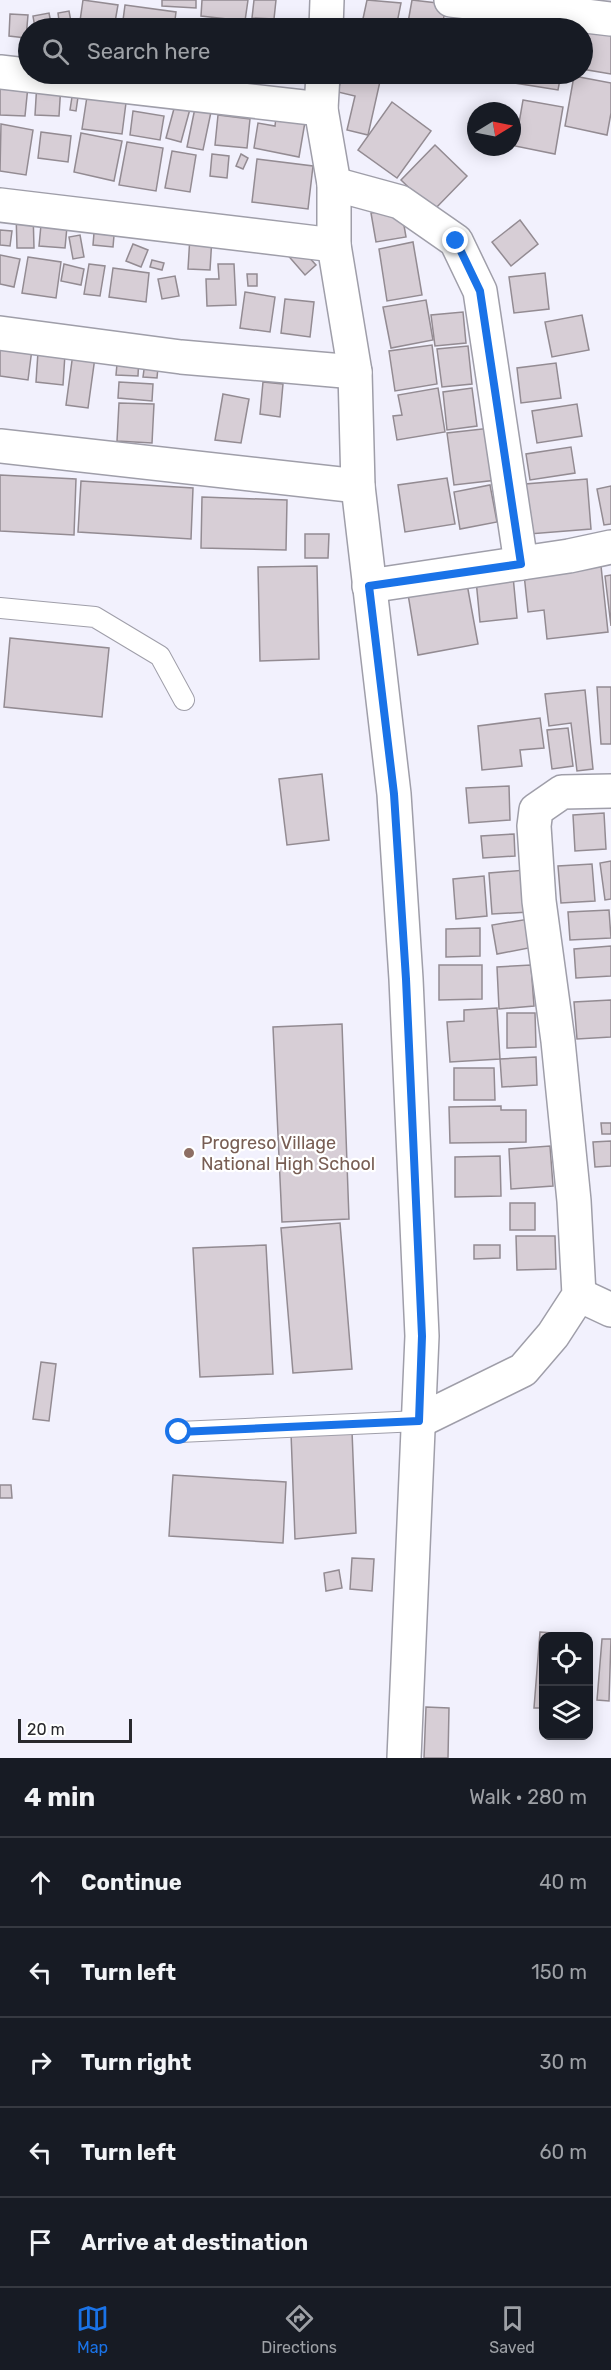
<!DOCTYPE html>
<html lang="en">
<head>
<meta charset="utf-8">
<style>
  :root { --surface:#171b24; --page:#20242c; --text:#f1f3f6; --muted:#9ea1a6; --line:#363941; --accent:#1a73e8 }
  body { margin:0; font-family:Rubik,sans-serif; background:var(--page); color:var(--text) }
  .controls { position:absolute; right:18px; bottom:18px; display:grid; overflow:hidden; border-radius:12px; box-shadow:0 3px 15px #0003 }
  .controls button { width:54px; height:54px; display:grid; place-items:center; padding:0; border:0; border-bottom:2px solid var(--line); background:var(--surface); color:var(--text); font:30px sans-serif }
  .compass { position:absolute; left:467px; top:102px; width:54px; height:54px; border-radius:50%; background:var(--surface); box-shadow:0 3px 15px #0003; rotate:80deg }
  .scale { position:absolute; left:18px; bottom:15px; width:114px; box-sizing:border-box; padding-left:6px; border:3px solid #29292d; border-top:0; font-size:16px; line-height:21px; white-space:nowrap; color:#29292d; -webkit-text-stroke:4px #fff; paint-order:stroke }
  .stop { position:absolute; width:18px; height:18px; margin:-14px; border:4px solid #1a73e8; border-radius:50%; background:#fff }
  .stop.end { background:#1a73e8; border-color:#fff; box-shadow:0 2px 6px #0008 }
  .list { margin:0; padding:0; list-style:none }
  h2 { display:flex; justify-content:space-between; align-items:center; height:78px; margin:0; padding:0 24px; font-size:26px }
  h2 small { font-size:20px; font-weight:400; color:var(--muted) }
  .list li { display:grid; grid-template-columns:39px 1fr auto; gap:18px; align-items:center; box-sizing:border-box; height:90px; padding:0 24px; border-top:2px solid var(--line) }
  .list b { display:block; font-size:22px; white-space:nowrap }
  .list em { font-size:20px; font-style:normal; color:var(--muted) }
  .icon { flex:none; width:33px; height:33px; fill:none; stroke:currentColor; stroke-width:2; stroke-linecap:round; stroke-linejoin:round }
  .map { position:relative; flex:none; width:611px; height:1758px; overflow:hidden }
  .search { position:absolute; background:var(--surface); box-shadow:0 3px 15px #0003; left:18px; right:18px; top:18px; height:66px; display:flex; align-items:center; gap:15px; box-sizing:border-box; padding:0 21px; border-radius:33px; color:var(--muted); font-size:22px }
  .sheet { height:528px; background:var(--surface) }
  nav { display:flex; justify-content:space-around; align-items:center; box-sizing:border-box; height:84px; border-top:2px solid var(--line); background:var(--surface); font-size:16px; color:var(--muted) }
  nav a { display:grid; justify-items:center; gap:3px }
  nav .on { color:var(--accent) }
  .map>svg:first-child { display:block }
  .building { fill:#d7ced6; stroke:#938b92; stroke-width:1.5 }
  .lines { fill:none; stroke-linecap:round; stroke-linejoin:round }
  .service-casing { stroke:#9f9ea9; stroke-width:22 }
  .minor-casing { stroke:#9f9ea9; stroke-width:36 }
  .service { stroke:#fff; stroke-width:20 }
  .minor { stroke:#fff; stroke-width:33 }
  .route { stroke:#1a73e8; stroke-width:8 }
  .education-dot { fill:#8d6e63; stroke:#fff; stroke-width:2 }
  .labels { text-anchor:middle; stroke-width:4.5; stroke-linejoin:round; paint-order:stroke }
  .education-label { font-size:18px; fill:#785e54; stroke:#fff; text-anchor:start }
</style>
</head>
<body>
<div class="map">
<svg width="611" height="1758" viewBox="0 0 611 1758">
  <rect width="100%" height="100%" fill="#f2f1fd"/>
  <g class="building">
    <polygon points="83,0 118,5 114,28 79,28"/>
    <polygon points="162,0 196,0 196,8 162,6"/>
    <polygon points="202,0 248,0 245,21 201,16"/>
    <polygon points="254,0 276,0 274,19 252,18"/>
    <polygon points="367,0 401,3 396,28 361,28"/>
    <polygon points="412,0 446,4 442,28 407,28"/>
    <polygon points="125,5 176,12 174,28 122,28"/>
    <polygon points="69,11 72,27 60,28 58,13"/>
    <polygon points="49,13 52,28 35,28 33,16"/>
    <polygon points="10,14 28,15 26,38 9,36"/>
    <polygon points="460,16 493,22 492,28 458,28"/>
    <polygon points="497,16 519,19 518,28 495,28"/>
    <polygon points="220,20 221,28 213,28 212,21"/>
    <polygon points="234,23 235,28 225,28 224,24"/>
    <polygon points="582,30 611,34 611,74 582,69"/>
    <polygon points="342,74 381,77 368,135 347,130 355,96 338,92"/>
    <polygon points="516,74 561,74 558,90 515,83"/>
    <polygon points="574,76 611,83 611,113 607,135 565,126"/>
    <polygon points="37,82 61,84 59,116 35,115"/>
    <polygon points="0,84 28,86 25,116 0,115"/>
    <polygon points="88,90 127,95 122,134 82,129"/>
    <polygon points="72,97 78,97 76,111 70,110"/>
    <polygon points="523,100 563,107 555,154 515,146"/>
    <polygon points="392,102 431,131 397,178 358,150"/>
    <polygon points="175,105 190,109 181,142 166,138"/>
    <polygon points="195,108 211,112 203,150 187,147"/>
    <polygon points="133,111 164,116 160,140 130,135"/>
    <polygon points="218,115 250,119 247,148 215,145"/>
    <polygon points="276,117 305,122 299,157 254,148 258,123 275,126"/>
    <polygon points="1,124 33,130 26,175 0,171"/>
    <polygon points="41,132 71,136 68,162 38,158"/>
    <polygon points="81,133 122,141 114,181 74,172"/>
    <polygon points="127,142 163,148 156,191 119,185"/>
    <polygon points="435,145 467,176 433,211 401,180"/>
    <polygon points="172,151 196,155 190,192 165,188"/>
    <polygon points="212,154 229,156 227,178 210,176"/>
    <polygon points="241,154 248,158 243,169 236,166"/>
    <polygon points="257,159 313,166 308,209 252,202"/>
    <polygon points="401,208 406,237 376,242 371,213"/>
    <polygon points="33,211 34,248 17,248 16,212"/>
    <polygon points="42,214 68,216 65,248 39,246"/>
    <polygon points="520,220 538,244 511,266 492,242"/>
    <polygon points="95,221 115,224 113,247 93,245"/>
    <polygon points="0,230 12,231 10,246 0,245"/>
    <polygon points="80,235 84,257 73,259 69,237"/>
    <polygon points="190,236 212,237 210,270 188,269"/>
    <polygon points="295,242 316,265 305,275 285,252"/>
    <polygon points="413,242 422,295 387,301 379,249"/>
    <polygon points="133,244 148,250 141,267 126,261"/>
    <polygon points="0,255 20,259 14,287 0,284"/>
    <polygon points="28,257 61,262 56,298 22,293"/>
    <polygon points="152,260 164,263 162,270 150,267"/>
    <polygon points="64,264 84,269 81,285 61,281"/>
    <polygon points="89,264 105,266 100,296 84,294"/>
    <polygon points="218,264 234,264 236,305 207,306 206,279 219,279"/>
    <polygon points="113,268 149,273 146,302 109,297"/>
    <polygon points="545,273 549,309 514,313 509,277"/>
    <polygon points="247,274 257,274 257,286 248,286"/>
    <polygon points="175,276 179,296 162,299 158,279"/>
    <polygon points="245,292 275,297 270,332 240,328"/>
    <polygon points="285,299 314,302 310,337 281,333"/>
    <polygon points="426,300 433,340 391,348 383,307"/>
    <polygon points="463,312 466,343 435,346 431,315"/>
    <polygon points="582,315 589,350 552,357 545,322"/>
    <polygon points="0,344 32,349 28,380 0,376"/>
    <polygon points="432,345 437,384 395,391 389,351"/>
    <polygon points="74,346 96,350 88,408 66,405"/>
    <polygon points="468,346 472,384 442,387 437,349"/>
    <polygon points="38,352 65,354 63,385 36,382"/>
    <polygon points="118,353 139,354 138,376 116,375"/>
    <polygon points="146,355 159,356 157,378 143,377"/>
    <polygon points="556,363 561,398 521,403 517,368"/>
    <polygon points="119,382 153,384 152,401 118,398"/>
    <polygon points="263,382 283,384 280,417 260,414"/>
    <polygon points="438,388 445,432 397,440 393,416 402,415 398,395"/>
    <polygon points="472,388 477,426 447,430 443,392"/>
    <polygon points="223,394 249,399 241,443 215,440"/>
    <polygon points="119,403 154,404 152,443 117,441"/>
    <polygon points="577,404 582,436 537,443 532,411"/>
    <polygon points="491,428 497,480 454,485 447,433"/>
    <polygon points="571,447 575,473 530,480 526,454"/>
    <polygon points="0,475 76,479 74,535 0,531"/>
    <polygon points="447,478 455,524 405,532 398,485"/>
    <polygon points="587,479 591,529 529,534 525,484"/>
    <polygon points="81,481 193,488 191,539 78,532"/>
    <polygon points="490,485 497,522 460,529 454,492"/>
    <polygon points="611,486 611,524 604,525 597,489"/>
    <polygon points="202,497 287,500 286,550 201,548"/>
    <polygon points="305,534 329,534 328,558 305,558"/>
    <polygon points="317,566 319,659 260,661 258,567"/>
    <polygon points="601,566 608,632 547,639 544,610 528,612 524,574"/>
    <polygon points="611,575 611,626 605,576"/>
    <polygon points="513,576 517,618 480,622 476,580"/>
    <polygon points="467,584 478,644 418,655 408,594"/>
    <polygon points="10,638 109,648 102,717 4,707"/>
    <polygon points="597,687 611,687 611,744 601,744"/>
    <polygon points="585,690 593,769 577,771 571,723 549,726 545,694"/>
    <polygon points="540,718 544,748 520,750 522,766 482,770 478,726"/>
    <polygon points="568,728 573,766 552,769 547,730"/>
    <polygon points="322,774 329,840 287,845 279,779"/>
    <polygon points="509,786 510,820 469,823 466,788"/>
    <polygon points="604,813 606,849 575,851 573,815"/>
    <polygon points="514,834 515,856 483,858 481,836"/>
    <polygon points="611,861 611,899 605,900 600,863"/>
    <polygon points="592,864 595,901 561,903 558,866"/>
    <polygon points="526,870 529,912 492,914 489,873"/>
    <polygon points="484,876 487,916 456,919 453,879"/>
    <polygon points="609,910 611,938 570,940 568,912"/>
    <polygon points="535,918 539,946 497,954 492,925"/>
    <polygon points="480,928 480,956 446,957 446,929"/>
    <polygon points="611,946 611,976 576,978 574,949"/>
    <polygon points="439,965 482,965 482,999 439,1000"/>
    <polygon points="531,965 534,1006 499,1009 497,967"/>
    <polygon points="611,1000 611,1037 577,1039 574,1002"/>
    <polygon points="497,1008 500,1059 450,1062 447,1022 464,1021 464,1010"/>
    <polygon points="507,1013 535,1013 536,1047 507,1048"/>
    <polygon points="342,1024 349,1219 282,1222 273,1027"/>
    <polygon points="536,1057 537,1085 502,1087 500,1059"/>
    <polygon points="454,1068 494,1068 495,1100 454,1100"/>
    <polygon points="501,1106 501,1110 526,1110 526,1142 450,1143 449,1107"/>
    <polygon points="601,1123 611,1123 611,1134 602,1134"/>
    <polygon points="611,1141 611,1166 595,1167 593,1142"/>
    <polygon points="550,1146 553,1186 511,1189 509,1149"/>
    <polygon points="500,1156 501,1196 455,1197 455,1157"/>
    <rect x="510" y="1203" width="25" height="27"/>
    <polygon points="340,1223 352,1369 293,1373 281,1228"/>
    <polygon points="516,1236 555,1236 556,1269 517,1270"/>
    <polygon points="266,1245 273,1374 200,1377 193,1248"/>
    <polygon points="474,1245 500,1245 500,1258 474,1259"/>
    <polygon points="41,1362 56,1364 49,1421 33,1419"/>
    <polygon points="352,1431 356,1533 295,1539 291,1433"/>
    <polygon points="173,1475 286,1482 283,1543 169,1536"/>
    <polygon points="0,1485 11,1485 12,1498 0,1498"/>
    <polygon points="352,1558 374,1559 372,1591 350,1589"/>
    <polygon points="339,1570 342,1588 326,1591 324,1573"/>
    <polygon points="540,1632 577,1635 544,1636 544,1708 534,1708"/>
    <polygon points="602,1639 611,1639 609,1701 597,1700"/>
    <polygon points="426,1707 449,1708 448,1758 424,1758"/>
  </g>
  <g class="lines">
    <g class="service-casing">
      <g id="service">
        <polyline points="0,608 95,617 160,656 184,700"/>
        <polyline points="179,1432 419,1421"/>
      </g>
    </g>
    <g class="minor-casing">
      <g id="minor">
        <polyline points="451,0 611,19"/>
        <polyline points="326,28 327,0"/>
        <polyline points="0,72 321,109"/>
        <polyline points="323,74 321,109 334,184 334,245 355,372 358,486 394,794 406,979 422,1336 404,1758"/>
        <polyline points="334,184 400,202 456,241 480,291 521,563"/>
        <polyline points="0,205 334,245"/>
        <polyline points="0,333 181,357 355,372"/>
        <polyline points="0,446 358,486"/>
        <polyline points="369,586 569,556 611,547"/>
        <polyline points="579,1295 611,1310"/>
        <polyline points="419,1421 523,1370 553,1335 579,1295 574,1201 558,1041 539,901 534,826 536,810 562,792 611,791"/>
      </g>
    </g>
    <use href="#service" class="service"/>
    <use href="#minor" class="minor"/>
  </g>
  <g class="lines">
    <polyline class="route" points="179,1432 419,1421 422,1336 406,979 394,794 369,586 521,564 480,291 456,241"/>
  </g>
  <circle class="education-dot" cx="189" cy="1153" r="6"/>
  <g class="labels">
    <g class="education-label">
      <text x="201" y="1149">Progreso Village<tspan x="201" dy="21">National High School</tspan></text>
    </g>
  </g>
</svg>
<div class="controls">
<button><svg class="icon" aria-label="locate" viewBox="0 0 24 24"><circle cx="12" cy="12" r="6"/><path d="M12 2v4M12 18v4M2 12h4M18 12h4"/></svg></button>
<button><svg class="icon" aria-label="layers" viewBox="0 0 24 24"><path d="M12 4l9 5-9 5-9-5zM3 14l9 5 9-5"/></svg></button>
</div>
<svg class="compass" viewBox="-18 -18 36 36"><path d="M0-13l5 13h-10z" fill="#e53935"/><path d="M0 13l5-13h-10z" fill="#9ea1a6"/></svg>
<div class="scale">20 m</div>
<div class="stop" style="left:179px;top:1432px"></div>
<div class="stop end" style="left:456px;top:241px"></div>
<div class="search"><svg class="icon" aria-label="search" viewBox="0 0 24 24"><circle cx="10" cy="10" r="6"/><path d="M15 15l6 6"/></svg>Search here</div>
</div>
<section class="sheet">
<h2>4 min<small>Walk · 280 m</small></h2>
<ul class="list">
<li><svg class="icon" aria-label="ahead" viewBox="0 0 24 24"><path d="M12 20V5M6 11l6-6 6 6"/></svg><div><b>Continue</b></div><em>40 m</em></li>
<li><svg class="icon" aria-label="left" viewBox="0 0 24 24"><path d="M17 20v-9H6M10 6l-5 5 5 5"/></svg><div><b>Turn left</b></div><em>150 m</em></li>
<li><svg class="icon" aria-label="right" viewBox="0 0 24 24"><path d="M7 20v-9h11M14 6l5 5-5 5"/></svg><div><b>Turn right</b></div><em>30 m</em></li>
<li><svg class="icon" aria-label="left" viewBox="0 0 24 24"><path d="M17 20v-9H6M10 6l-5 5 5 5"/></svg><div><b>Turn left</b></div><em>60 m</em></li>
<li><svg class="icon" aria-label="arrive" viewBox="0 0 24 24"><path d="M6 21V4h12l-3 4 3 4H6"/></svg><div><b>Arrive at destination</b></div></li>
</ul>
</section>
<nav>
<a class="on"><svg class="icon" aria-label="map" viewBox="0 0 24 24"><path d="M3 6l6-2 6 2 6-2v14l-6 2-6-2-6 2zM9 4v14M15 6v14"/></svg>Map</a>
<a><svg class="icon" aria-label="directions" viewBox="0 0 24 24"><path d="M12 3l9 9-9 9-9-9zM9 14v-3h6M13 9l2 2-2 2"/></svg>Directions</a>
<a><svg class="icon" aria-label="saved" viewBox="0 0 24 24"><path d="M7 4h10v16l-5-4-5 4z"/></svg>Saved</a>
</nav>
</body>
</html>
